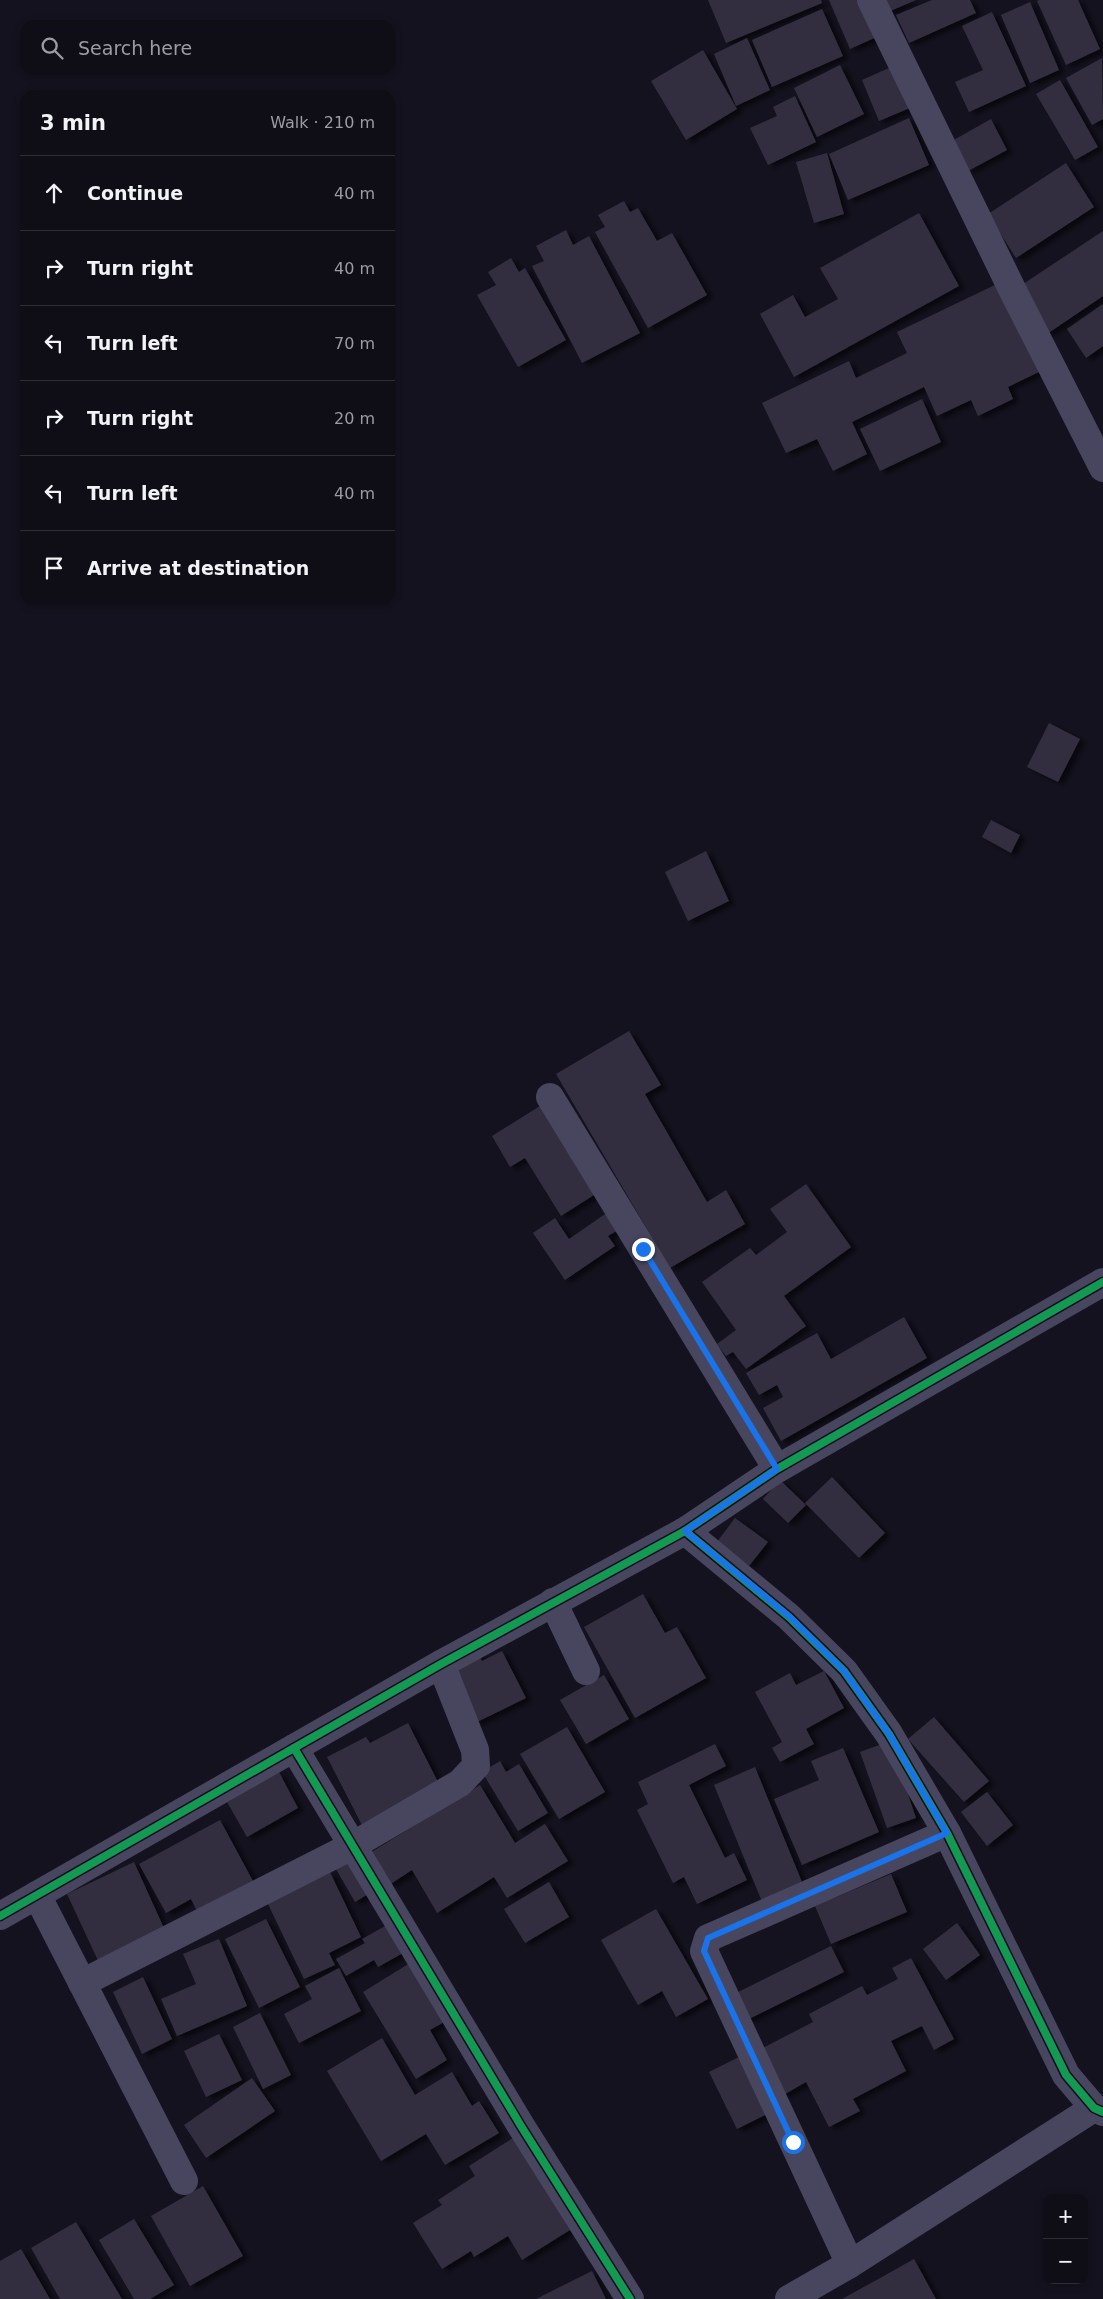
<!DOCTYPE html>
<html lang="en">
<head>
<meta charset="utf-8">
<style>
  :root { --surface:#0f0e16; --page:#1d1c23; --text:#f1f3f6; --muted:#9b9ca1; --line:#2f2e35 }
  body { margin:0; font-family:"DejaVu Sans",sans-serif; background:var(--page); color:var(--text) }
  .controls { position:absolute; right:15px; bottom:15px; display:grid; overflow:hidden; border-radius:10px; box-shadow:0 2px 8px #0003 }
  .controls button { width:45px; height:45px; display:grid; place-items:center; padding:0; border:0; border-bottom:1px solid var(--line); background:var(--surface); color:var(--text); font:25px sans-serif }
  .stop { position:absolute; width:15px; height:15px; margin:-11px; border:4px solid #1a73e8; border-radius:50%; background:#fff }
  .stop.end { background:#1a73e8; border-color:#fff; box-shadow:0 1px 5px #0008 }
  .list { margin:0; padding:0; list-style:none }
  h2 { display:flex; justify-content:space-between; align-items:center; height:65px; margin:0; padding:0 20px; font-size:21px }
  h2 small { font-size:16px; font-weight:400; color:var(--muted) }
  .list li { display:grid; grid-template-columns:32px 1fr auto; gap:15px; align-items:center; box-sizing:border-box; height:75px; padding:0 20px; border-top:1px solid var(--line) }
  .list b { display:block; font-size:19px; white-space:nowrap }
  .list em { font-size:16px; font-style:normal; color:var(--muted) }
  .icon { flex:none; width:28px; height:28px; fill:none; stroke:currentColor; stroke-width:2; stroke-linecap:round; stroke-linejoin:round }
  .map { position:relative; flex:none; width:1103px; height:2299px; overflow:hidden }
  .search { position:absolute; background:var(--surface); box-shadow:0 2px 8px #0003; left:20px; top:20px; width:375px; height:55px; display:flex; align-items:center; gap:12px; box-sizing:border-box; padding:0 18px; border-radius:15px; color:var(--muted); font-size:19px }
  .panel { position:absolute; background:var(--surface); box-shadow:0 2px 8px #0003; left:20px; top:90px; width:375px; height:515px; border-radius:15px }
  .map>svg:first-child { display:block }
  .building { fill:#322f41; filter:url(#shadow) }
  .lines { fill:none; stroke-linecap:round; stroke-linejoin:round }
  .minor { stroke:#48465f; stroke-width:28 }
  .cycleway-casing { stroke:#110c24; stroke-width:11 }
  .cycleway { stroke:#139951; stroke-width:8 }
  .route { stroke:#1a73e8; stroke-width:6 }
</style>
</head>
<body>
<div class="map">
<svg width="1103" height="2299" viewBox="0 0 1103 2299">
  <defs>
    <filter id="shadow"><feDropShadow dx="5.5" dy="3" stdDeviation="2.5" flood-color="#0009"/></filter>
  </defs>
  <rect width="100%" height="100%" fill="#14121e"/>
  <g class="building">
    <polygon points="708,0 821,0 822,3 726,43"/>
    <polygon points="829,0 866,0 881,35 850,49"/>
    <polygon points="883,0 916,0 888,12"/>
    <polygon points="932,0 970,0 976,13 909,43 896,15"/>
    <polygon points="1039,0 1078,0 1100,49 1066,65 1037,1"/>
    <polygon points="1030,2 1059,70 1030,83 1001,15"/>
    <polygon points="822,9 843,56 772,87 752,40"/>
    <polygon points="992,12 1026,86 969,112 955,82 983,70 962,26"/>
    <polygon points="747,38 770,90 736,106 714,54"/>
    <polygon points="703,50 737,109 686,140 651,81"/>
    <polygon points="1102,58 1103,119 1092,125 1066,78"/>
    <polygon points="898,64 917,105 879,121 862,80"/>
    <polygon points="840,65 864,114 817,137 794,88"/>
    <polygon points="1060,80 1098,147 1075,160 1036,94"/>
    <polygon points="795,96 816,142 768,165 750,128 777,116 773,107"/>
    <polygon points="909,118 929,165 848,200 829,154"/>
    <polygon points="991,119 1007,150 968,171 952,141"/>
    <polygon points="827,153 844,214 814,223 796,162"/>
    <polygon points="1066,163 1094,207 1016,258 988,214"/>
    <polygon points="624,201 630,212 638,208 657,241 672,233 707,295 648,328 595,232 605,227 598,215"/>
    <polygon points="919,213 959,286 794,377 760,314 793,295 805,317 838,299 820,268"/>
    <polygon points="566,230 573,245 589,236 640,333 582,363 532,266 544,261 536,246"/>
    <polygon points="1103,231 1103,296 1047,334 1017,288"/>
    <polygon points="511,258 519,272 525,268 566,340 518,367 477,295 496,285 488,272"/>
    <polygon points="1001,282 1043,370 1008,387 1013,399 978,416 971,400 937,416 924,387 852,422 867,454 833,471 817,439 786,453 762,403 849,361 856,378 907,353 897,332"/>
    <polygon points="1103,304 1103,346 1086,358 1067,329"/>
    <polygon points="922,399 941,442 880,471 860,429"/>
    <polygon points="1049,723 1080,739 1058,782 1027,767"/>
    <polygon points="991,820 1020,835 1011,853 982,837"/>
    <polygon points="706,851 729,901 688,921 665,872"/>
    <polygon points="629,1031 661,1085 645,1094 707,1202 726,1190 745,1224 670,1268 556,1074"/>
    <polygon points="540,1106 594,1195 561,1216 525,1158 510,1167 492,1136"/>
    <polygon points="806,1184 851,1247 784,1296 806,1326 746,1369 733,1352 726,1356 717,1344 736,1330 702,1282 750,1248 756,1255 787,1232 770,1209"/>
    <polygon points="608,1212 620,1229 608,1236 615,1246 565,1280 533,1233 555,1218 569,1239"/>
    <polygon points="904,1317 927,1358 781,1441 763,1408 783,1397 777,1385 759,1395 746,1373 817,1333 831,1359"/>
    <polygon points="832,1477 885,1533 859,1558 805,1503"/>
    <polygon points="780,1480 806,1505 788,1523 763,1499"/>
    <polygon points="735,1518 768,1542 749,1566 717,1542"/>
    <polygon points="643,1594 665,1633 677,1627 706,1678 635,1718 584,1627"/>
    <polygon points="502,1651 526,1698 475,1723 448,1669 478,1653 482,1661"/>
    <polygon points="824,1671 844,1708 806,1729 814,1744 780,1762 772,1748 782,1742 755,1692 790,1673 796,1685"/>
    <polygon points="604,1675 629,1719 586,1744 560,1700"/>
    <polygon points="934,1717 989,1781 964,1802 908,1739"/>
    <polygon points="408,1723 439,1784 365,1831 327,1757 366,1737 370,1743"/>
    <polygon points="567,1727 605,1792 559,1819 520,1754"/>
    <polygon points="890,1741 916,1818 887,1828 860,1752"/>
    <polygon points="715,1744 726,1766 689,1785 725,1858 734,1853 747,1880 697,1904 684,1877 673,1883 637,1810 648,1804 638,1782"/>
    <polygon points="843,1748 879,1832 802,1865 774,1799 819,1780 811,1761"/>
    <polygon points="500,1761 506,1772 519,1764 548,1813 518,1831 482,1772"/>
    <polygon points="755,1767 804,1887 763,1904 714,1785"/>
    <polygon points="279,1772 298,1808 247,1837 227,1802"/>
    <polygon points="480,1785 515,1843 545,1824 568,1861 507,1898 494,1877 437,1913 412,1870 389,1885 370,1853"/>
    <polygon points="987,1792 1013,1825 987,1846 961,1812"/>
    <polygon points="220,1820 253,1881 197,1911 191,1899 166,1913 139,1864"/>
    <polygon points="355,1857 375,1890 355,1902 336,1869"/>
    <polygon points="134,1862 168,1937 101,1967 67,1894"/>
    <polygon points="330,1872 361,1937 329,1953 335,1965 304,1979 267,1902"/>
    <polygon points="891,1874 907,1912 831,1944 815,1906"/>
    <polygon points="549,1882 569,1917 525,1943 504,1909"/>
    <polygon points="656,1909 708,1999 676,2017 662,1991 638,2005 601,1940"/>
    <polygon points="266,1919 300,1987 259,2008 225,1939"/>
    <polygon points="957,1923 980,1955 946,1980 923,1949"/>
    <polygon points="387,1925 403,1953 378,1967 374,1960 346,1976 336,1959 365,1943 362,1939"/>
    <polygon points="219,1939 247,2006 177,2036 161,1999 196,1984 183,1954"/>
    <polygon points="831,1946 844,1972 747,2020 734,1994"/>
    <polygon points="911,1958 954,2039 934,2050 922,2026 891,2041 906,2071 853,2099 860,2111 829,2127 806,2082 780,2097 757,2051 813,2022 809,2014 862,1986 867,1995 898,1979 892,1968"/>
    <polygon points="410,1963 446,2021 430,2030 447,2060 416,2079 363,1992"/>
    <polygon points="339,1968 361,2011 299,2043 284,2014 312,1999 305,1986"/>
    <polygon points="143,1977 172,2039 142,2054 113,1992"/>
    <polygon points="260,2013 291,2075 263,2089 233,2027"/>
    <polygon points="219,2034 242,2080 206,2097 184,2051"/>
    <polygon points="382,2038 415,2095 452,2072 472,2106 479,2101 499,2133 445,2165 426,2134 381,2161 327,2071"/>
    <polygon points="739,2057 767,2114 737,2129 709,2072"/>
    <polygon points="252,2078 275,2111 206,2158 184,2125"/>
    <polygon points="513,2138 570,2230 522,2260 508,2236 474,2257 471,2251 442,2269 413,2223 442,2205 438,2200 475,2176 469,2166"/>
    <polygon points="203,2186 243,2256 190,2286 151,2216"/>
    <polygon points="134,2219 174,2285 150,2299 134,2299 99,2240"/>
    <polygon points="76,2222 122,2299 60,2299 31,2248"/>
    <polygon points="21,2249 50,2299 0,2299 0,2261"/>
    <polygon points="914,2259 936,2299 842,2299 882,2277"/>
    <polygon points="592,2271 606,2299 536,2299"/>
  </g>
  <g class="lines">
    <g class="minor">
      <polyline points="871,0 1012,289 1103,468"/>
      <polyline points="550,1097 777,1469"/>
      <polyline points="685,1531 789,1617 844,1671 889,1734 947,1833 1066,2075 1094,2108 1103,2112"/>
      <polyline points="553,1602 586,1671"/>
      <polyline points="294,1748 521,2126 630,2299"/>
      <polyline points="37,1895 184,2181"/>
      <polyline points="0,1916 441,1664 685,1531 777,1469 1103,1282"/>
      <polyline points="82,1983 352,1846 460,1783 476,1766 475,1750 441,1664"/>
      <polyline points="850,2264 704,1951 708,1938 715,1935 947,1833"/>
      <polyline points="789,2299 850,2264 1094,2108"/>
    </g>
    <g class="cycleway-casing">
      <g id="cycleway">
        <polyline points="685,1531 789,1617 844,1671 889,1734 947,1833 1066,2075 1094,2108 1103,2112"/>
        <polyline points="294,1748 521,2126 630,2299"/>
        <polyline points="0,1916 441,1664 685,1531 777,1469 1103,1282"/>
      </g>
    </g>
    <use href="#cycleway" class="cycleway"/>
  </g>
  <g class="lines">
    <polyline class="route" points="643,1249 777,1469 685,1531 790,1617 844,1671 889,1734 947,1833 708,1938 704,1951 793,2142"/>
  </g>
</svg>
<div class="controls">
<button>+</button>
<button>−</button>
</div>
<div class="stop" style="left:793px;top:2142px"></div>
<div class="stop end" style="left:643px;top:1249px"></div>
<div class="search"><svg class="icon" aria-label="search" viewBox="0 0 24 24"><circle cx="10" cy="10" r="6"/><path d="M15 15l6 6"/></svg>Search here</div>
<section class="panel">
<h2>3 min<small>Walk · 210 m</small></h2>
<ul class="list">
<li><svg class="icon" aria-label="ahead" viewBox="0 0 24 24"><path d="M12 20V5M6 11l6-6 6 6"/></svg><div><b>Continue</b></div><em>40 m</em></li>
<li><svg class="icon" aria-label="right" viewBox="0 0 24 24"><path d="M7 20v-9h11M14 6l5 5-5 5"/></svg><div><b>Turn right</b></div><em>40 m</em></li>
<li><svg class="icon" aria-label="left" viewBox="0 0 24 24"><path d="M17 20v-9H6M10 6l-5 5 5 5"/></svg><div><b>Turn left</b></div><em>70 m</em></li>
<li><svg class="icon" aria-label="right" viewBox="0 0 24 24"><path d="M7 20v-9h11M14 6l5 5-5 5"/></svg><div><b>Turn right</b></div><em>20 m</em></li>
<li><svg class="icon" aria-label="left" viewBox="0 0 24 24"><path d="M17 20v-9H6M10 6l-5 5 5 5"/></svg><div><b>Turn left</b></div><em>40 m</em></li>
<li><svg class="icon" aria-label="arrive" viewBox="0 0 24 24"><path d="M6 21V4h12l-3 4 3 4H6"/></svg><div><b>Arrive at destination</b></div></li>
</ul>
</section>
</div>
</body>
</html>
